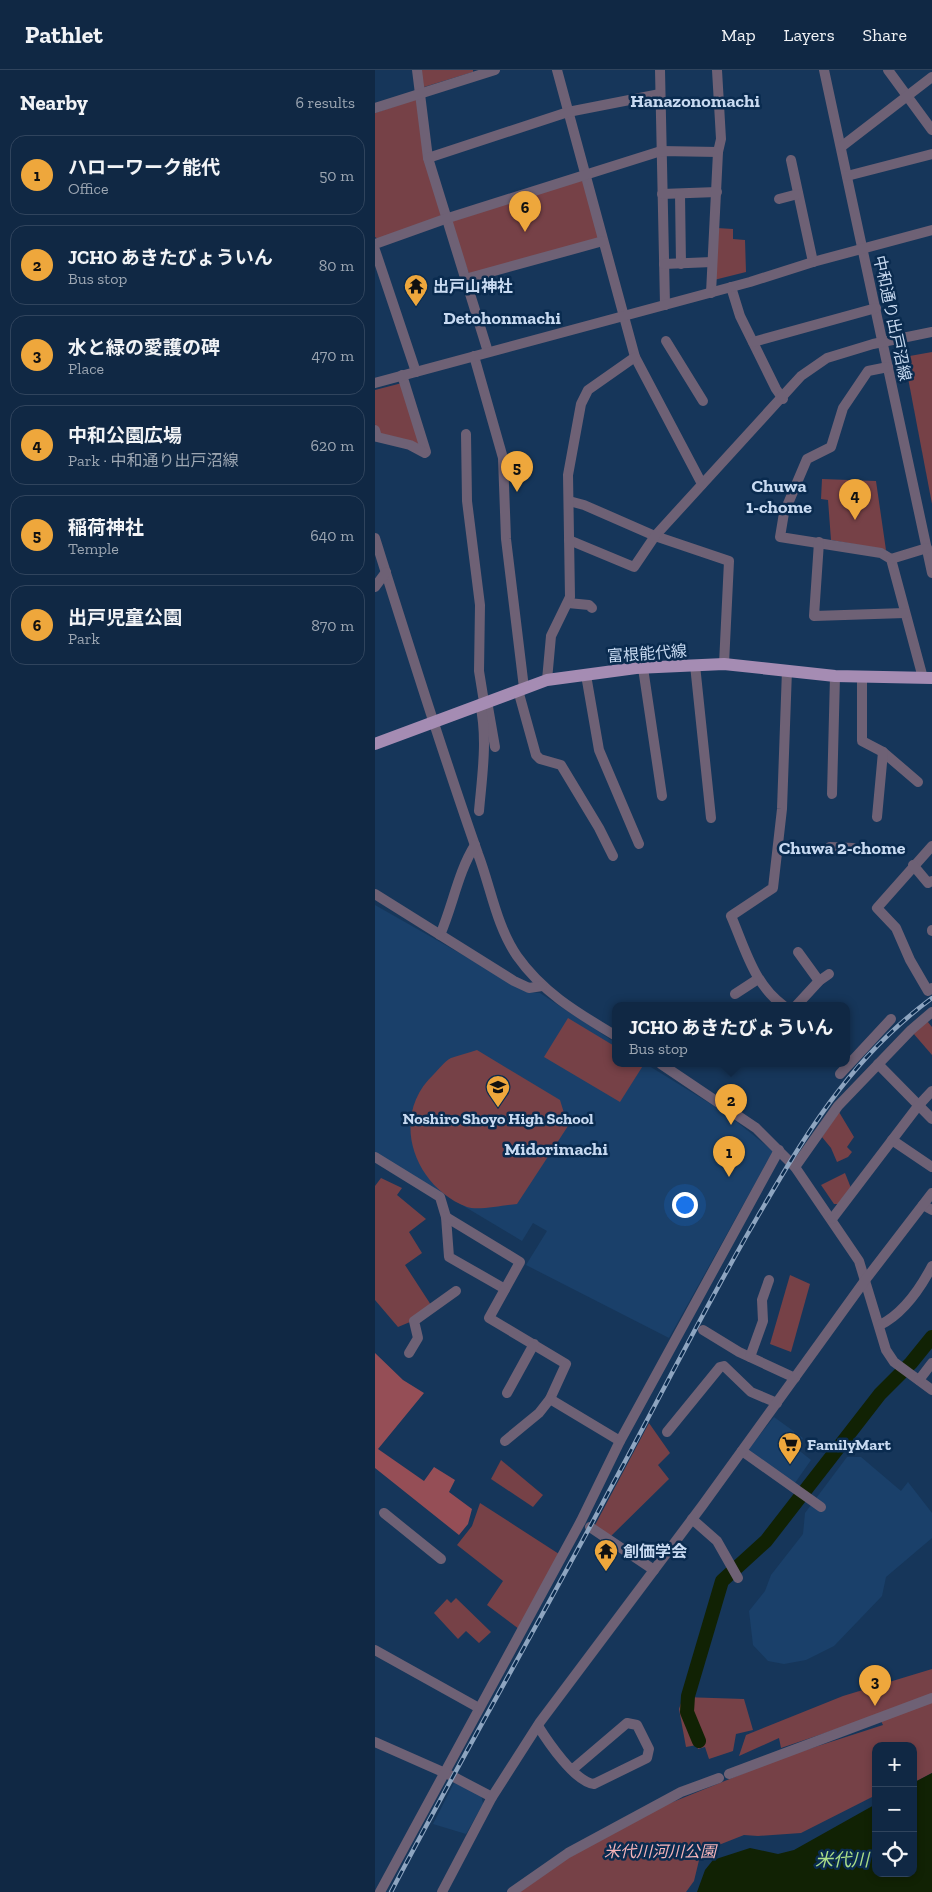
<!DOCTYPE html>
<html lang="en">
<head>
<meta charset="utf-8">
<style>
  :root { --surface:#102844; --page:#19304b; --text:#f1f3f6; --muted:#9ca6b2; --line:#30445d; --accent:#eea73c }
  body { margin:0; font-family:"Zilla Slab","Noto Sans JP",serif; background:var(--page); color:var(--text) }
  .controls { position:absolute; right:15px; bottom:15px; display:grid; overflow:hidden; border-radius:10px; box-shadow:0 2px 8px #0003 }
  .controls button { width:45px; height:45px; display:grid; place-items:center; padding:0; border:0; border-bottom:1px solid var(--line); background:var(--surface); color:var(--text); font:25px sans-serif }
  .you { position:absolute; left:309px; top:1134px; width:18px; height:18px; margin:-12px; border:4px solid #fff; border-radius:50%; background:#1a73e8; box-shadow:0 0 0 8px #1a73e833 }
  .badge { display:grid; place-items:center; width:32px; height:32px; border-radius:50%; background:var(--accent); color:#111; font-size:16px; font-weight:700 }
  .pin { position:absolute; translate:-50% -41px; filter:drop-shadow(0 1px 2px #0008) }
  .pin::after { content:''; position:absolute; top:26px; width:18px; height:15px; background:inherit; clip-path:polygon(0 0,100% 0,50% 100%) }
  .popup { position:absolute; left:237px; top:932px; width:238px; height:65px; box-sizing:border-box; display:grid; place-content:center; border-radius:10px; background:var(--surface); filter:drop-shadow(0 1px 4px #0005); font-size:16px; white-space:nowrap; color:var(--muted) }
  .popup b { font-size:19px; color:var(--text) }
  .popup::after { content:''; position:absolute; left:50%; top:100%; margin-left:-10px; border:10px solid transparent; border-top-color:var(--surface) }
  .list { margin:0; padding:0; list-style:none }
  h2 { display:flex; justify-content:space-between; align-items:center; height:65px; margin:0; padding:0 20px; font-size:21px }
  h2 small { font-size:16px; font-weight:400; color:var(--muted) }
  .list li { display:grid; grid-template-columns:32px 1fr auto; gap:15px; align-items:center; box-sizing:border-box; height:80px; margin:0 10px 10px; padding:0 10px; border:1px solid var(--line); border-radius:15px }
  .list b { display:block; font-size:19px; white-space:nowrap }
  .list p { margin:0; font-size:16px; white-space:nowrap; color:var(--muted) }
  .list em { font-size:16px; font-style:normal; color:var(--muted) }
  .icon { flex:none; width:28px; height:28px; fill:none; stroke:currentColor; stroke-width:2; stroke-linecap:round; stroke-linejoin:round }
  .map { position:relative; flex:none; width:557px; height:1822px; overflow:hidden }
  header { display:flex; align-items:center; gap:30px; box-sizing:border-box; height:70px; padding:0 25px; background:var(--surface); border-bottom:1px solid var(--line) }
  header strong { font-size:24px }
  nav { display:flex; gap:28px; margin-inline-start:auto; font-size:18px }
  main { display:flex }
  aside { flex:1; background:var(--surface) }
  .map>svg:first-child { display:block }
  .built { fill:#1a406a }
  .green { fill:#764147 }
  .forest { fill:#954e56 }
  .water { fill:#112204 }
  .lines { fill:none; stroke-linecap:round; stroke-linejoin:round }
  .river { stroke:#112204; stroke-width:14 }
  .minor { stroke:#6e6175; stroke-width:10 }
  .major { stroke:#a58cb3; stroke-width:12 }
  .rail-casing { stroke:#8ea5c0; stroke-width:4.5 }
  .rail { stroke:#0a2b4f; stroke-width:2.5; stroke-dasharray:8; stroke-linecap:butt }
  .labels { text-anchor:middle; stroke-width:5; stroke-linejoin:round; paint-order:stroke }
  .poi-label { font-size:16px; font-weight:bold; fill:#c8daf1; stroke:#0a2b4f; text-anchor:start }
  .street-label { font-size:16px; fill:#c8daf1; stroke:#0a2b4f }
  .park-label { font-size:16px; font-style:italic; fill:#f5b4b9; stroke:#0a2b4f }
  .neighbourhood-label { font-size:18px; font-weight:bold; fill:#c8daf1; stroke:#0a2b4f }
  .water-label { font-size:18px; font-style:italic; fill:#abde88; stroke:#0a2b4f }
</style>
</head>
<body>
<header>
<strong>Pathlet</strong>
<nav><a>Map</a><a>Layers</a><a>Share</a></nav>
</header>
<main>
<aside>
<h2>Nearby<small>6 results</small></h2>
<ul class="list">
<li><span class="badge">1</span><div><b>ハローワーク能代</b><p>Office</p></div><em>50 m</em></li>
<li><span class="badge">2</span><div><b>JCHO あきたびょういん</b><p>Bus stop</p></div><em>80 m</em></li>
<li><span class="badge">3</span><div><b>水と緑の愛護の碑</b><p>Place</p></div><em>470 m</em></li>
<li><span class="badge">4</span><div><b>中和公園広場</b><p>Park · 中和通り出戸沼線</p></div><em>620 m</em></li>
<li><span class="badge">5</span><div><b>稲荷神社</b><p>Temple</p></div><em>640 m</em></li>
<li><span class="badge">6</span><div><b>出戸児童公園</b><p>Park</p></div><em>870 m</em></li>
</ul>
</aside>
<div class="map">
<svg width="557" height="1822" viewBox="0 0 557 1822">
  <rect width="100%" height="100%" fill="#16365a"/>
  <g class="built">
    <polygon points="0,835 153,922 165,923 241,973 241,994 271,994 352,1044 398,1081 294,1268 151,1195 172,1161 158,1153 147,1171 0,1083"/>
    <polygon points="399,1347 428,1368 421,1378 436,1390 420,1413 372,1381"/>
    <polygon points="472,1387 486,1387 526,1421 533,1412 557,1443 557,1468 511,1507 507,1526 459,1576 431,1590 409,1594 393,1591 378,1575 374,1541 390,1521 396,1505 428,1464 430,1443"/>
    <polygon points="79,1713 106,1724 108,1734 91,1764 58,1754"/>
  </g>
  <g class="green">
    <polygon points="44,0 98,0 98,2 49,17 46,14"/>
    <polygon points="41,29 66,144 65,149 3,169 0,167 0,43"/>
    <polygon points="206,110 210,114 224,168 94,204 76,156 78,151"/>
    <polygon points="342,158 358,159 358,169 370,170 371,202 339,210"/>
    <polygon points="557,282 557,434 529,287"/>
    <polygon points="27,313 48,378 3,365 0,354 0,320"/>
    <polygon points="447,409 501,411 511,480 456,470 453,430 446,429"/>
    <polygon points="193,948 241,977 241,994 269,994 245,1032 169,987"/>
    <polygon points="552,951 557,957 557,985 538,963"/>
    <path d="M102,980L185,1030L193,1056L142,1134C130,1135 102,1141 92,1137C38,1116 14,1046 59,1004C64,999 70,991 76,988C84,985 94,983 102,980Z"/>
    <polygon points="464,1042 479,1067 472,1077 477,1082 473,1087 462,1092 456,1078 447,1067"/>
    <polygon points="470,1103 476,1118 463,1134 459,1134 446,1115"/>
    <polygon points="6,1108 27,1118 22,1125 51,1149 34,1162 47,1183 30,1195 56,1235 35,1252 23,1257 0,1230 0,1116"/>
    <polygon points="415,1205 435,1214 416,1282 395,1274"/>
    <polygon points="274,1353 295,1383 283,1395 294,1409 235,1467 219,1457"/>
    <polygon points="126,1390 168,1425 158,1437 116,1409"/>
    <polygon points="105,1433 184,1484 144,1559 112,1535 128,1511 82,1475 97,1456"/>
    <polygon points="81,1528 116,1562 104,1573 91,1561 83,1569 59,1543 72,1529 76,1533"/>
    <polygon points="557,1599 557,1703 538,1713 538,1676 501,1676 501,1725 426,1763 383,1766 369,1765 326,1782 319,1811 311,1822 145,1822 196,1784 278,1740 409,1687 508,1655 503,1645 406,1678 404,1668 364,1686 371,1665 468,1626"/>
    <polygon points="308,1627 369,1629 378,1660 361,1664 358,1681 334,1689 330,1677 323,1679 322,1675 311,1677 304,1639"/>
  </g>
  <polygon class="forest" points="0,1283 28,1310 49,1323 3,1379 49,1411 59,1397 80,1410 74,1422 97,1439 93,1454 84,1465 0,1398"/>
  <g class="water">
    <path d="M311,1630H316L315,1642L326,1670L321,1672C317,1656 306,1648 311,1630Z"/>
    <polygon points="557,1703 557,1822 322,1822 330,1800 338,1790 375,1778 403,1784 419,1780 501,1734 501,1803 538,1803 538,1713"/>
  </g>
  <g class="lines">
    <polyline class="river" points="324,1671 312,1642 313,1626 347,1511 391,1471 505,1324 536,1293 557,1267"/>
    <g class="minor">
      <polyline points="42,0 53,88 113,282"/>
      <polyline points="182,0 260,287 327,414"/>
      <polyline points="285,0 290,235"/>
      <polyline points="449,0 557,503"/>
      <polyline points="513,0 557,60"/>
      <polyline points="0,38 120,0"/>
      <polyline points="466,77 557,7"/>
      <polyline points="53,88 193,42 285,24"/>
      <polyline points="416,90 438,192"/>
      <polyline points="472,106 557,84"/>
      <polyline points="287,124 342,122"/>
      <polyline points="305,124 306,194"/>
      <polyline points="404,129 423,124"/>
      <polyline points="0,174 70,149 286,81 343,82"/>
      <polyline points="0,180 41,302"/>
      <polyline points="289,194 337,192"/>
      <polyline points="90,209 228,171"/>
      <polyline points="356,217 365,246 401,319 408,329"/>
      <polyline points="336,223 343,82 346,69 342,0"/>
      <polyline points="291,271 328,331"/>
      <polyline points="378,272 501,238"/>
      <polyline points="99,286 128,388 131,469 149,618"/>
      <polyline points="513,297 493,301 468,338 456,377 432,389 409,443 405,467 506,483 516,489 548,608"/>
      <polyline points="27,305 51,382"/>
      <polyline points="0,313 375,212 438,192 557,160"/>
      <polyline points="0,360 2,367 35,375 50,383"/>
      <polyline points="91,364 92,431 105,535 104,601 109,632"/>
      <polyline points="194,431 209,435 280,466 354,491 349,594"/>
      <path d="M0,468C33,573 66,679 103,784C116,818 121,855 142,886C168,923 203,943 241,966"/>
      <polyline points="194,470 259,497 280,466 426,306 452,288 498,274 557,262"/>
      <polyline points="444,472 439,546 530,543"/>
      <polyline points="516,489 552,478"/>
      <polyline points="0,517 11,502"/>
      <polyline points="193,533 214,535 217,538"/>
      <polyline points="320,595 336,748"/>
      <polyline points="268,598 287,726"/>
      <polyline points="211,605 224,680 264,774"/>
      <polyline points="487,607 487,671 508,682 543,712"/>
      <polyline points="172,610 176,566 195,527 193,405 206,334 213,320 260,287"/>
      <polyline points="143,620 161,685 165,689 186,695 224,758 238,786"/>
      <polyline points="112,631 120,677"/>
      <polyline points="457,724 460,606"/>
      <path d="M104,741C107,706 113,669 105,634"/>
      <polyline points="502,747 508,682"/>
      <polyline points="557,776 502,838 521,858 535,890 553,921 557,918"/>
      <polyline points="455,777 478,778"/>
      <polyline points="538,795 553,813 557,811"/>
      <polyline points="0,824 139,911 154,918 167,916"/>
      <polyline points="557,860 557,861"/>
      <path d="M65,865C78,835 83,802 100,775"/>
      <polyline points="423,882 444,911"/>
      <polyline points="360,924 383,909"/>
      <path d="M409,936C379,915 370,878 356,846L398,818L407,739L412,600"/>
      <polyline points="421,936 444,911 454,904"/>
      <polyline points="286,994 381,1058 420,1097 484,1191 511,1280 519,1292 557,1320"/>
      <polyline points="503,994 557,1049"/>
      <polyline points="465,1004 516,949"/>
      <polyline points="517,1070 557,1097"/>
      <polyline points="0,1087 65,1127 71,1147 74,1187 130,1219"/>
      <polyline points="420,1097 463,1036 536,960 557,942"/>
      <polyline points="548,1135 557,1140"/>
      <polyline points="71,1147 145,1192 114,1248 191,1294 175,1329 164,1343 130,1371"/>
      <polyline points="457,1149 543,1036 557,1021"/>
      <path d="M505,1255C529,1243 545,1219 557,1196"/>
      <polyline points="328,1260 364,1282 420,1308"/>
      <polyline points="34,1283 43,1268 39,1251 81,1221"/>
      <polyline points="375,1287 388,1251 387,1230 394,1210"/>
      <polyline points="544,1310 557,1293"/>
      <polyline points="132,1323 159,1274"/>
      <polyline points="175,1329 245,1371"/>
      <polyline points="292,1362 345,1297 349,1296 376,1322 402,1333"/>
      <polyline points="367,1381 446,1437"/>
      <polyline points="9,1443 66,1489"/>
      <polyline points="317,1449 342,1471 363,1508"/>
      <polyline points="215,1457 279,1500"/>
      <polyline points="0,1580 104,1638"/>
      <path d="M163,1656C173,1672 200,1712 219,1714L272,1688L274,1679L262,1655L252,1653L198,1699"/>
      <polyline points="0,1672 77,1706 117,1727"/>
      <polyline points="354,1704 557,1628"/>
      <polyline points="5,1822 206,1451 245,1371 404,1080"/>
      <polyline points="67,1822 117,1727 165,1652 327,1436 491,1209 557,1123"/>
      <polyline points="137,1822 193,1783 306,1722 344,1708"/>
    </g>
    <polyline class="major" points="0,674 172,610 261,598 349,594 460,606 557,608"/>
    <g class="rail-casing">
      <path id="rail" d="M16,1822C86,1688 162,1557 233,1423C281,1335 326,1245 376,1158C427,1070 473,990 557,928"/>
    </g>
    <use href="#rail" class="rail"/>
  </g>
  <defs>
    <g id="temple-pin" transform="scale(1.25)"><path d="M0 17L-7.5 6A9.5 9.5 0 1 1 7.5 6Z" fill="#eea73c" stroke="#0a2b4f"/><path d="M0-6L5-2H3V0L6.5 2.5H4V6H1.5V3h-3V6H-4V2.5H-6.5L-3 0V-2H-5Z" fill="#111"/></g>
    <g id="school-pin" transform="scale(1.25)"><path d="M0 17L-7.5 6A9.5 9.5 0 1 1 7.5 6Z" fill="#eea73c" stroke="#0a2b4f"/><path d="M0-5L7-2L0 1L-7-2ZM-4 1L0 2.5L4 1V4Q0 6-4 4Z" fill="#111"/></g>
    <g id="supermarket-pin" transform="scale(1.25)"><path d="M0 17L-7.5 6A9.5 9.5 0 1 1 7.5 6Z" fill="#eea73c" stroke="#0a2b4f"/><path d="M-6-5.5h2.5l.6 2H6L4.5 2H-2.5L-4.4-4H-6ZM-1.5 3.2a1.3 1.3 0 1 0 .1 0ZM3 3.2a1.3 1.3 0 1 0 .1 0Z" fill="#111"/></g>
  </defs>
  <g fill-rule="evenodd">
    <use href="#temple-pin" x="41" y="216"/>
    <use href="#school-pin" x="123" y="1017"/>
    <use href="#supermarket-pin" x="415" y="1374"/>
    <use href="#temple-pin" x="231" y="1481"/>
  </g>
  <g class="labels">
    <g class="poi-label">
      <text x="58" y="222">出戸山神社</text>
      <text x="123" y="1054" text-anchor="middle">Noshiro Shoyo High School</text>
      <text x="432" y="1380">FamilyMart</text>
      <text x="248" y="1487">創価学会</text>
    </g>
    <g class="street-label">
      <text transform="translate(518 248) rotate(78)" y="6">中和通り出戸沼線</text>
      <text transform="translate(272 583) rotate(-4)" y="6">富根能代線</text>
    </g>
    <g class="park-label">
      <text x="285" y="1787">米代川河川公園</text>
    </g>
    <g class="neighbourhood-label">
      <text x="320" y="37">Hanazonomachi</text>
      <text x="127" y="254">Detohonmachi</text>
      <text x="404" y="422">Chuwa<tspan x="404" dy="21">1-chome</tspan></text>
      <text x="467" y="784">Chuwa 2-chome</text>
      <text x="181" y="1085">Midorimachi</text>
    </g>
    <g class="water-label">
      <text x="467" y="1796">米代川</text>
    </g>
  </g>
</svg>
<div class="controls">
<button>+</button>
<button>−</button>
<button><svg class="icon" aria-label="locate" viewBox="0 0 24 24"><circle cx="12" cy="12" r="6"/><path d="M12 2v4M12 18v4M2 12h4M18 12h4"/></svg></button>
</div>
<div class="you"></div>
<div class="pin badge" style="left:354px;top:1107px">1</div>
<div class="pin badge" style="left:356px;top:1055px">2</div>
<div class="popup"><b>JCHO あきたびょういん</b>Bus stop</div>
<div class="pin badge" style="left:500px;top:1636px">3</div>
<div class="pin badge" style="left:480px;top:450px">4</div>
<div class="pin badge" style="left:142px;top:422px">5</div>
<div class="pin badge" style="left:150px;top:162px">6</div>
</div>
</main>
</body>
</html>
